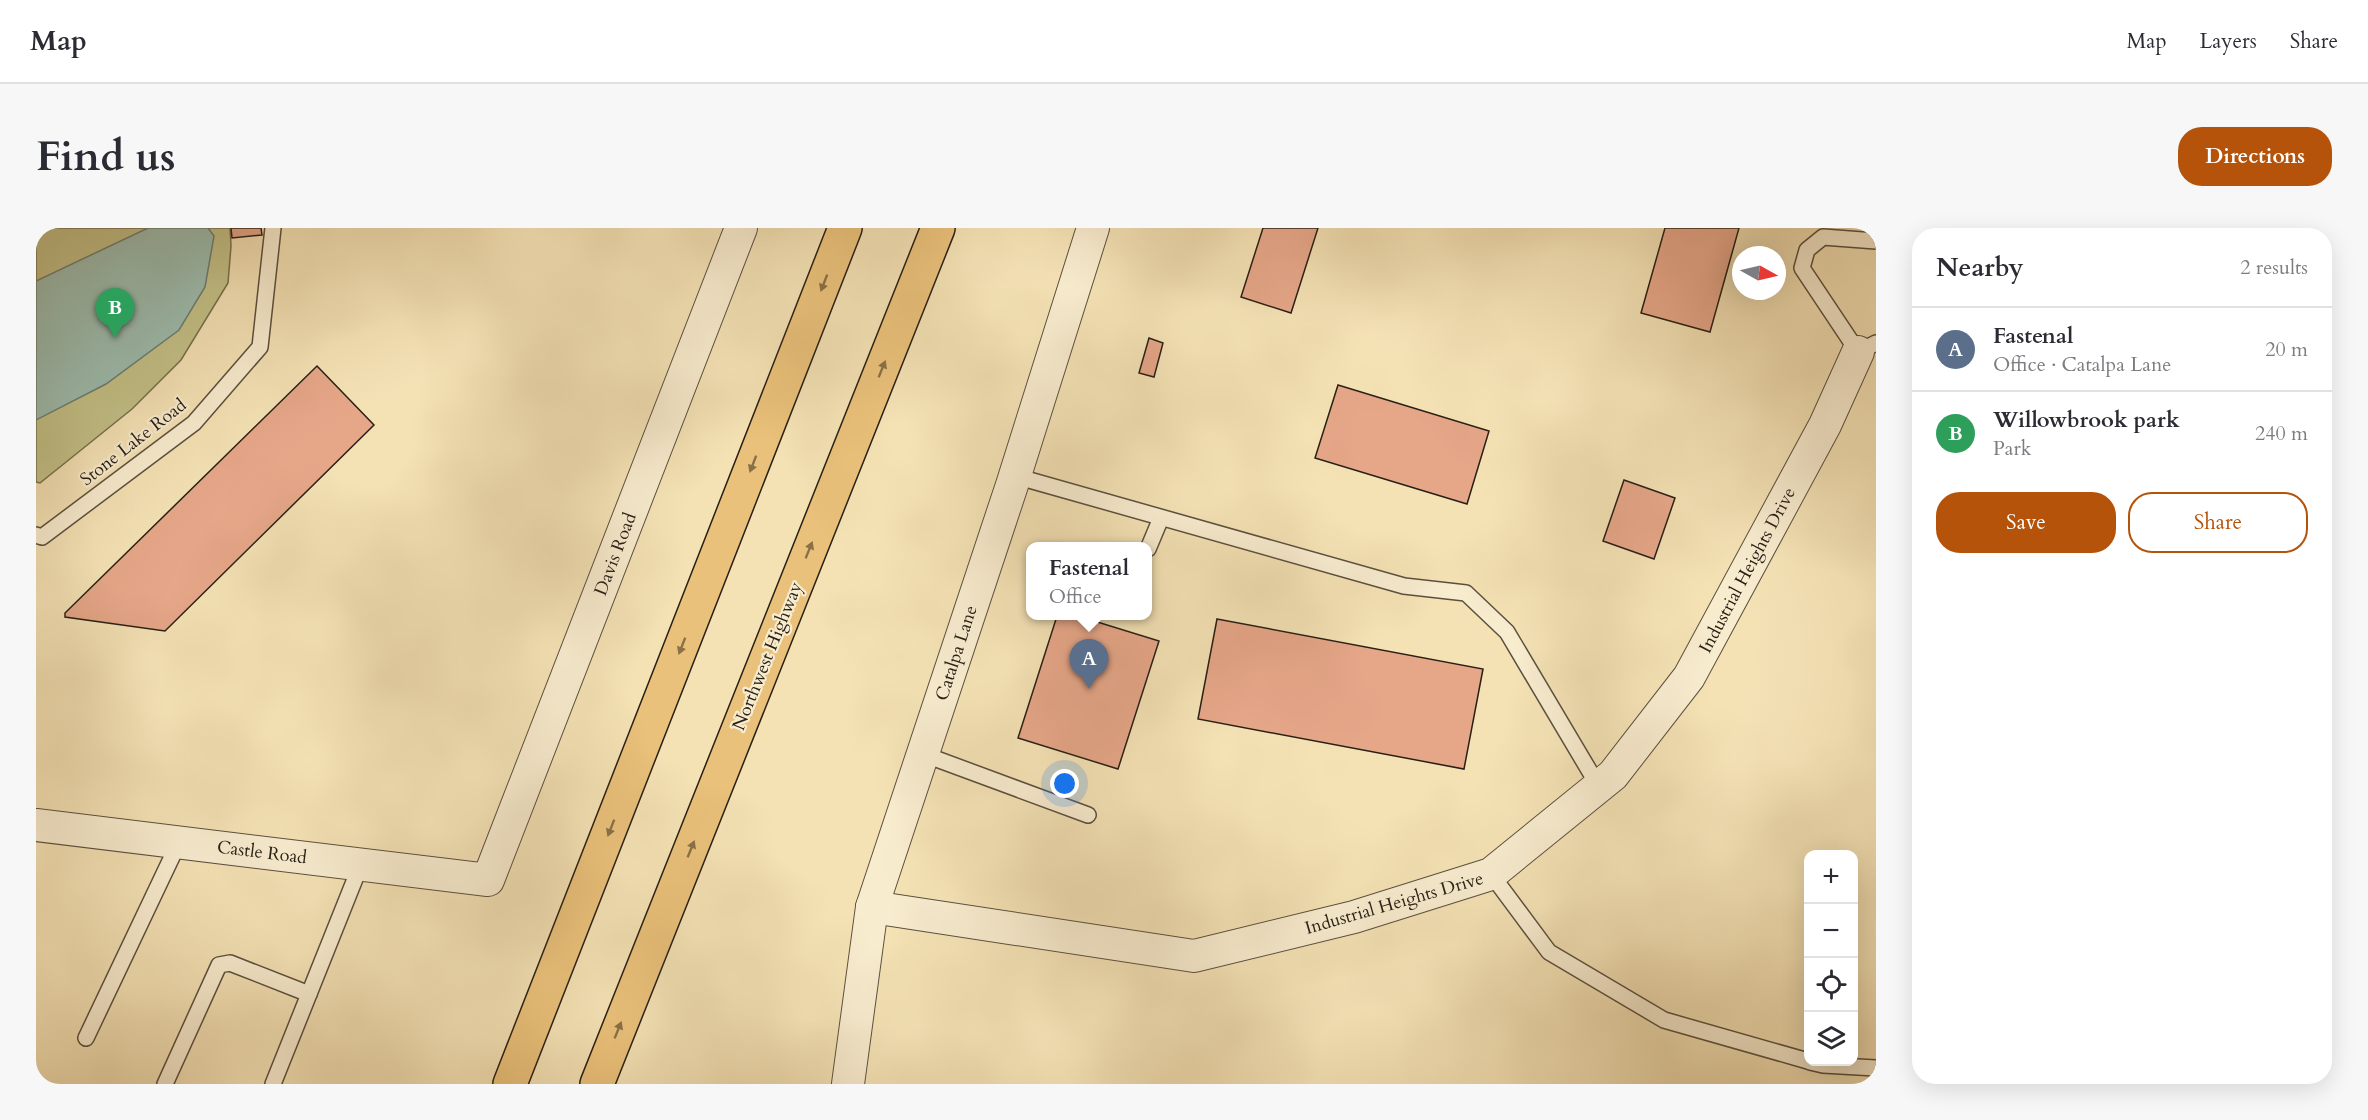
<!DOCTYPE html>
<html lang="en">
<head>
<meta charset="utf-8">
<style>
  :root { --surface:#fff; --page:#f7f7f7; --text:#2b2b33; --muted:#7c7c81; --line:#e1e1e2; --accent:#b45309 }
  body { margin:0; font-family:Cardo,serif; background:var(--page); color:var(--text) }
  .controls { position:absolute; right:18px; bottom:18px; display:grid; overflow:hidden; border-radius:12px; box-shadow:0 6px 24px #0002 }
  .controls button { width:54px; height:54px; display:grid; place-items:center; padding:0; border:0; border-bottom:2px solid var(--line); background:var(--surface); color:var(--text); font:30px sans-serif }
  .compass { position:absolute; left:1696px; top:18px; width:54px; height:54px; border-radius:50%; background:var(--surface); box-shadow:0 6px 24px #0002; rotate:98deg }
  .you { position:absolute; left:1029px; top:556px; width:21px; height:21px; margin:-15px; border:4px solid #fff; border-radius:50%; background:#1a73e8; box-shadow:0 0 0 9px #1a73e833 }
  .badge { display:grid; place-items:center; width:39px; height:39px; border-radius:50%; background:var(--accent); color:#fff; font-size:20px; font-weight:700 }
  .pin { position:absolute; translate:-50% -50px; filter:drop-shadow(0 2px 3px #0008) }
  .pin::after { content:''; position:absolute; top:32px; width:21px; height:18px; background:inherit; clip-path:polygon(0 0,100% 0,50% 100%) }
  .popup { position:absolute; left:990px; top:314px; width:126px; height:78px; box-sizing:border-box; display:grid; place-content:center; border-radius:12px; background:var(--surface); filter:drop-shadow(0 2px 4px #0005); font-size:20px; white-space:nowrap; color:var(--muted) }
  .popup b { font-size:22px; color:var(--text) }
  .popup::after { content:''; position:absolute; left:50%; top:100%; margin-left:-12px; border:12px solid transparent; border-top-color:var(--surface) }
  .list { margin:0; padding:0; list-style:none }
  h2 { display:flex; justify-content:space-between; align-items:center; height:78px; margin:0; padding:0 24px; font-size:26px }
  h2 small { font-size:20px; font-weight:400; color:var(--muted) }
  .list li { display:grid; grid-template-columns:39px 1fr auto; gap:18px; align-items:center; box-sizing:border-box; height:84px; padding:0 24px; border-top:2px solid var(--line) }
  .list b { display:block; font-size:22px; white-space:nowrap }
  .list p { margin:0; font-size:20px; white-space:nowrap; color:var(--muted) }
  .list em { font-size:20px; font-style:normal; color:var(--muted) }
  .actions { display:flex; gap:12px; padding:18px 24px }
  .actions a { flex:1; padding:14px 0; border:2px solid var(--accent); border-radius:24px; text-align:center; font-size:21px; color:var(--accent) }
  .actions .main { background:var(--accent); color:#fff }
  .icon { flex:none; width:33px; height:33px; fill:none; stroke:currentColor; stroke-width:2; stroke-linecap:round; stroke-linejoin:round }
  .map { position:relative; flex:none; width:1840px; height:856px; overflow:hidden; border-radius:24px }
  header { display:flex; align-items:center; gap:36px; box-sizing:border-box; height:84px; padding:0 30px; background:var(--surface); border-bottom:2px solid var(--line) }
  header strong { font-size:28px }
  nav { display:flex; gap:33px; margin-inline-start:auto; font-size:21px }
  .intro { display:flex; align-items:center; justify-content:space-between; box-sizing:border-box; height:144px; padding:0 36px }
  h1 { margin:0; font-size:42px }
  .button { padding:15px 27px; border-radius:24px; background:var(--accent); color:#fff; font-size:21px; font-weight:700 }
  main { display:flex; gap:36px; padding:0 36px }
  aside { flex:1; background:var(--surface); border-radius:24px; box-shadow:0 6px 24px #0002 }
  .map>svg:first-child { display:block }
  .green { fill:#c3c188; stroke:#76704f; stroke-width:1.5 }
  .water { fill:#9cbdaf; stroke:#6e7e72; stroke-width:1.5 }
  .building { fill:#e6a789; stroke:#282016; stroke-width:1.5 }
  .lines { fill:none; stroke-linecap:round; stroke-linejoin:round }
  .service-casing { stroke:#5b503e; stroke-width:18 }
  .minor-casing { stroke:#5b503e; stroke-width:34 }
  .primary-casing { stroke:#282016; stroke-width:36 }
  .service { stroke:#f8eccf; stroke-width:15 }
  .minor { stroke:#f8eccf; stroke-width:32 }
  .primary { stroke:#eac17a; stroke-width:33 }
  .oneway { fill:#897048 }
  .labels { text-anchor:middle; stroke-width:4.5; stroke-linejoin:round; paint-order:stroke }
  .street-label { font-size:18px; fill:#282016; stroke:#f8eccf }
</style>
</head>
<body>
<header>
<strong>Map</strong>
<nav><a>Map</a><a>Layers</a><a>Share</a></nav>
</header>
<div class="intro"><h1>Find us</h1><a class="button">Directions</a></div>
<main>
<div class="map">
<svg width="1840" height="856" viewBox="0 0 1840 856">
  <rect width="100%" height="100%" fill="#f4e2b5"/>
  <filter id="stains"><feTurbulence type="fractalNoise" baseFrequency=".00333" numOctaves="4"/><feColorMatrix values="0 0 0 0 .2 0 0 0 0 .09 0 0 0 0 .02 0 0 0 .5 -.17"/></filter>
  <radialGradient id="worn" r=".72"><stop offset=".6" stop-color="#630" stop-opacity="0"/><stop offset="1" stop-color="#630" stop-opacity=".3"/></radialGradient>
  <polygon class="green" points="0,0 194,0 195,18 192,55 145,132 96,181 4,255 0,254"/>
  <polygon class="water" points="112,0 172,0 178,8 169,59 143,102 70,156 0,192 0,53"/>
  <g class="building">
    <polygon points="195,0 225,0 226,7 196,10"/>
    <polygon points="1227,0 1282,0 1255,85 1205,69"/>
    <polygon points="1629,0 1703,0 1674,104 1605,85"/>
    <polygon points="1113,110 1127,115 1118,149 1103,145"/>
    <polygon points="281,138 338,197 129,403 29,389 29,385"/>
    <polygon points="1302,157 1453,203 1431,276 1279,230"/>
    <polygon points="1588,252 1639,270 1618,331 1567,313"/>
    <polygon points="1021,388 1042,388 1123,413 1082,541 982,510"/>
    <polygon points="1181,391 1447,441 1428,541 1162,491"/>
  </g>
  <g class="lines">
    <g class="service-casing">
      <g id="service">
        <polyline points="1840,13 1787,9 1771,22 1766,40 1822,124 1840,115"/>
        <polyline points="979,248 1368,358 1430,365 1471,404 1563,559"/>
        <polyline points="0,307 6,309 158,195 224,119 237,0"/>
        <polyline points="1112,321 1125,290"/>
        <polyline points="887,526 1052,587"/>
        <polyline points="1455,646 1513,724 1628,792 1772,833"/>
        <polyline points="50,810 143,614"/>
        <polyline points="1774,834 1787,837 1840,840"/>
        <polyline points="129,856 183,737 194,735 273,766"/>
        <polyline points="237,856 325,636"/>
      </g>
    </g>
    <g class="minor-casing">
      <g id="minor">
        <polyline points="0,597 452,652 705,0"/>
        <polyline points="836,679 1158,728 1318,689 1455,646 1577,547 1653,449 1789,197 1822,124"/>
        <polyline points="812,856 836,679 976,257 1057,0"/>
      </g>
    </g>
    <g class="primary-casing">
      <g id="primary">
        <polyline points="474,856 809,0"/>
        <polyline points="561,856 902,0"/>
      </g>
    </g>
    <use href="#service" class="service"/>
    <use href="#minor" class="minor"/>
    <use href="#primary" class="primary"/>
  </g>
  <defs><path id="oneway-solid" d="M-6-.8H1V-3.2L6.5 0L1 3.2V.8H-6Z" transform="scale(1.5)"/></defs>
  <g class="oneway">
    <use href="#oneway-solid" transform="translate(788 55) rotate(111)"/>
    <use href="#oneway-solid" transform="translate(846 141) rotate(-68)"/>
    <use href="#oneway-solid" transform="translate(717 236) rotate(111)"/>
    <use href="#oneway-solid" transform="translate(773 322) rotate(-68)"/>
    <use href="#oneway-solid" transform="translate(646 418) rotate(111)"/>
    <use href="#oneway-solid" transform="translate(575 600) rotate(111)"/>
    <use href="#oneway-solid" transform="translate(655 621) rotate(-68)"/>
    <use href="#oneway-solid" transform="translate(582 802) rotate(-68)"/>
  </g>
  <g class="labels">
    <g class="street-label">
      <text transform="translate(97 214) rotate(-38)" y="6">Stone Lake Road</text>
      <text transform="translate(579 326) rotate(-69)" y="6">Davis Road</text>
      <text transform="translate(1711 342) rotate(-62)" y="6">Industrial Heights Drive</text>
      <text transform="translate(920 425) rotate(-72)" y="6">Catalpa Lane</text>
      <text transform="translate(731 428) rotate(-68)" y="6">Northwest Highway</text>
      <text transform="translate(226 624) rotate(7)" y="6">Castle Road</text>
      <text transform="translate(1358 675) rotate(-16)" y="6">Industrial Heights Drive</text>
    </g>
  </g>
  <rect width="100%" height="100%" filter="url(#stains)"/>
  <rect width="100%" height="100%" fill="url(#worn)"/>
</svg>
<div class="controls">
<button>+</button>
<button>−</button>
<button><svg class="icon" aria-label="locate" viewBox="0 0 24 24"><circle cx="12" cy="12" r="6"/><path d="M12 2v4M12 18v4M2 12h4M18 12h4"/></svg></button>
<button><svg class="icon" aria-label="layers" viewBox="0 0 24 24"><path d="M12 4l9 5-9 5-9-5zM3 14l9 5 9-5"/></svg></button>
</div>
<svg class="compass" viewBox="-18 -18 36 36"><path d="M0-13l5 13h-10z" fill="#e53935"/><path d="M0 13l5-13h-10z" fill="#7c7c81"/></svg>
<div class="you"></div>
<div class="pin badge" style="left:1053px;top:461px;background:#5c6f8a">A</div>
<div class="popup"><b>Fastenal</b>Office</div>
<div class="pin badge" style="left:79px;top:110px;background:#2e9e5b">B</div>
</div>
<aside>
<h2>Nearby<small>2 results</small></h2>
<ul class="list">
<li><span class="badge" style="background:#5c6f8a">A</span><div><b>Fastenal</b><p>Office · Catalpa Lane</p></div><em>20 m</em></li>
<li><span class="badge" style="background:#2e9e5b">B</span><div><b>Willowbrook park</b><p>Park</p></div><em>240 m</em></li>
</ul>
<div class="actions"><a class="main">Save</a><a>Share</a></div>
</aside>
</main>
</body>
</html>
